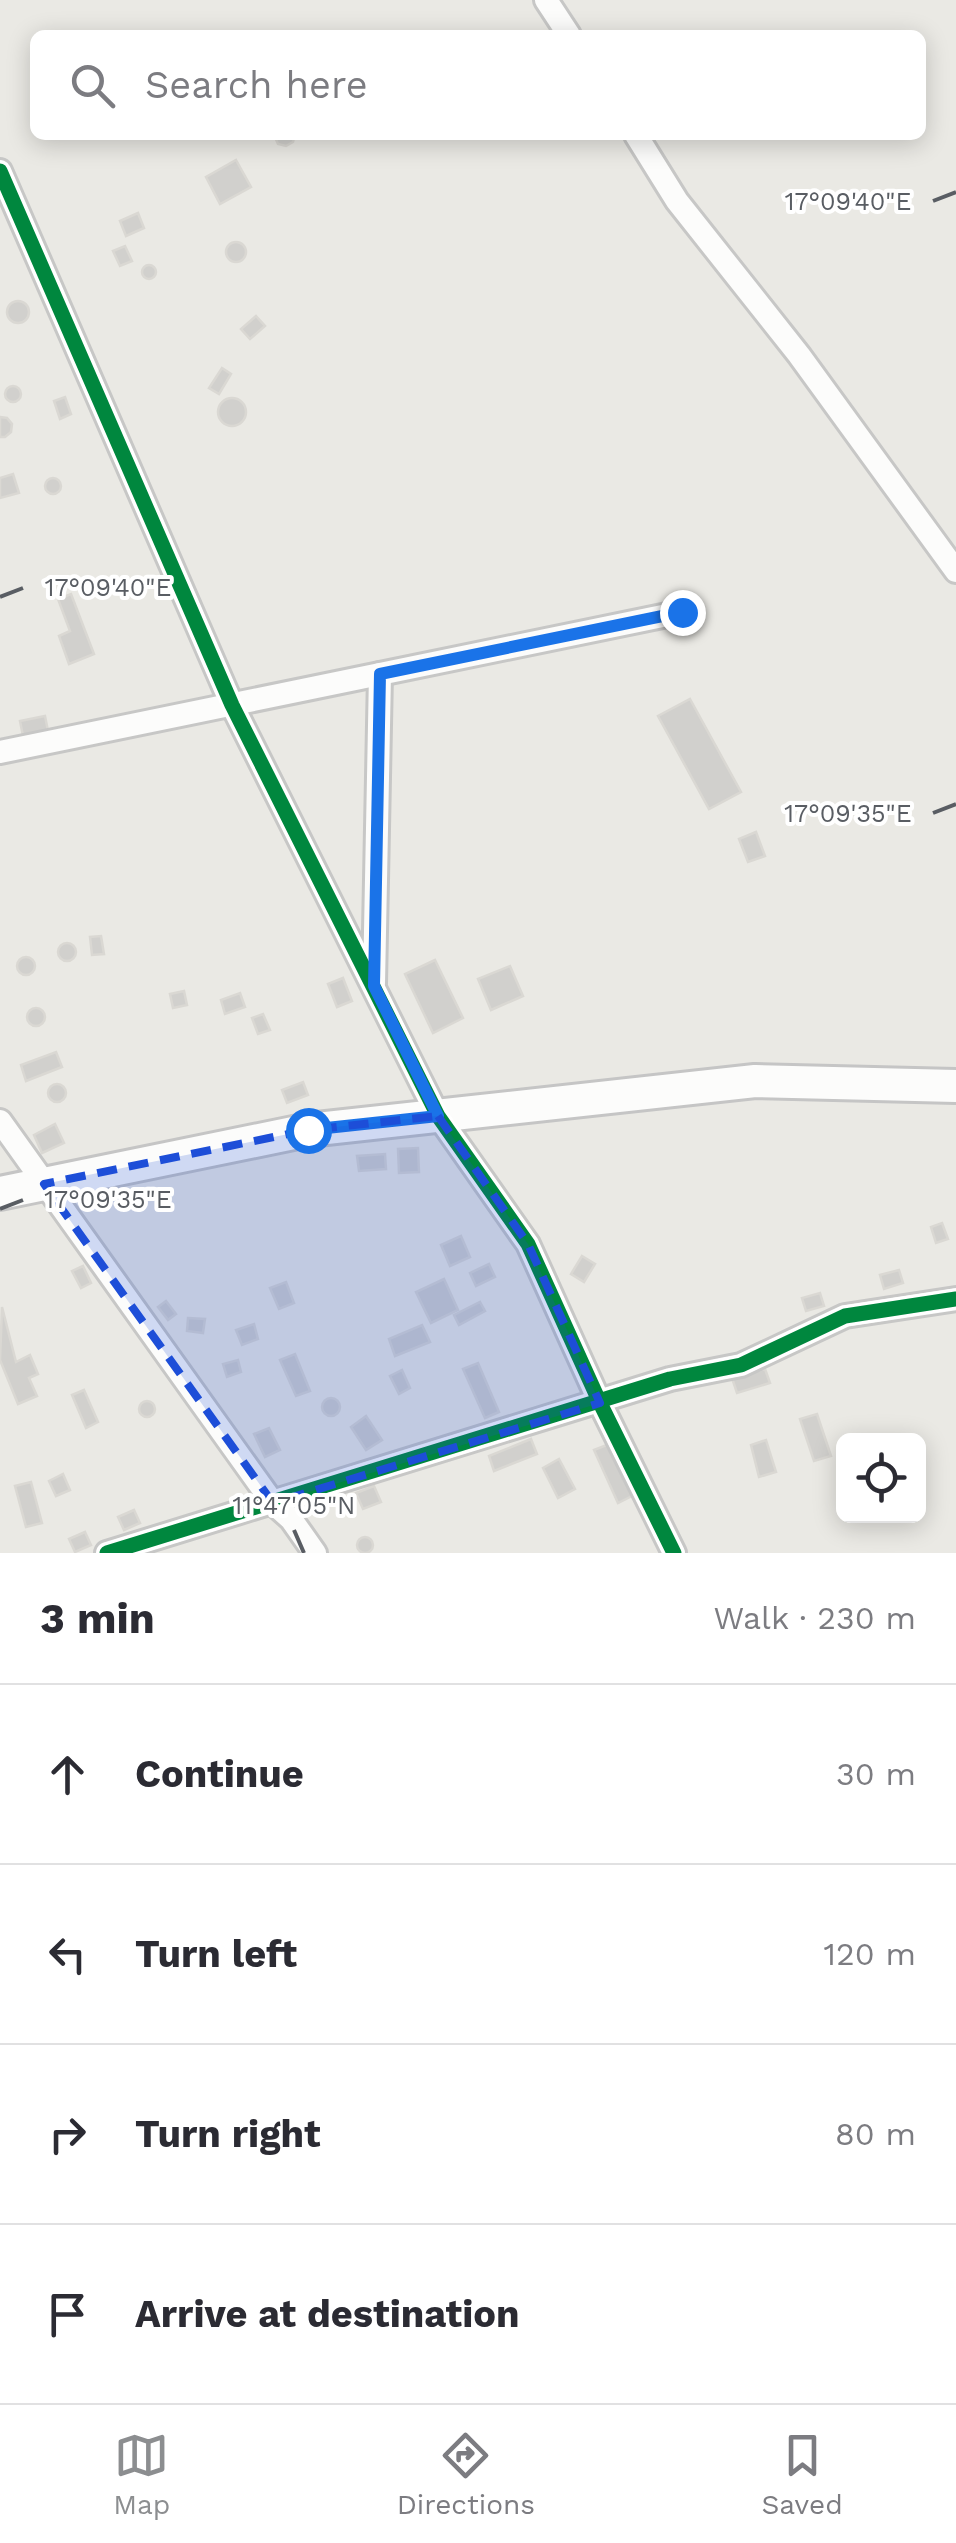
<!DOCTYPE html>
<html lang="en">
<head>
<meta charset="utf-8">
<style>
  :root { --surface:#fff; --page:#f7f7f7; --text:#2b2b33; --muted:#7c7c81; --line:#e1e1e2; --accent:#8c8e90 }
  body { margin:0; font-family:"Work Sans",sans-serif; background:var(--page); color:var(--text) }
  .controls { position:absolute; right:30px; bottom:30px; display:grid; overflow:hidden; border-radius:15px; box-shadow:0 5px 25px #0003 }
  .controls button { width:90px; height:90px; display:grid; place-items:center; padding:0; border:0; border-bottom:2px solid var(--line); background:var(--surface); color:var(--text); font:50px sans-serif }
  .stop { position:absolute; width:30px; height:30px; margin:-22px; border:8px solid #1a73e8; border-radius:50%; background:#fff }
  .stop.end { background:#1a73e8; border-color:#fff; box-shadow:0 2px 10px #0008 }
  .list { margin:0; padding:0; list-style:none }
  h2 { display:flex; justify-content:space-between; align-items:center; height:130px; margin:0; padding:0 40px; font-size:42px }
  h2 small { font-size:32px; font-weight:400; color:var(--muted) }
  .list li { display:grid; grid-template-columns:65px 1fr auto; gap:30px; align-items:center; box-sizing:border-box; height:180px; padding:0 40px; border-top:2px solid var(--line) }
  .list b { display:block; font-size:38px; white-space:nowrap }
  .list em { font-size:32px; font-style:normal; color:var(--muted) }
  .icon { flex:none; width:55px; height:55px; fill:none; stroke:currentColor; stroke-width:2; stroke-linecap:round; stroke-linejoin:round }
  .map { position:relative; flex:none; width:956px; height:1553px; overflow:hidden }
  .search { position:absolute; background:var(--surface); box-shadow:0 5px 25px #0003; left:30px; right:30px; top:30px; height:110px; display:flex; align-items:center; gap:25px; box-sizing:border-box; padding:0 35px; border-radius:15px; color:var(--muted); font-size:38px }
  .sheet { height:850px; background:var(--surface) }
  nav { display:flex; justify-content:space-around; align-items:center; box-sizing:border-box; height:140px; border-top:2px solid var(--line); background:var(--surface); font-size:28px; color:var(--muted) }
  nav a { display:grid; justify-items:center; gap:5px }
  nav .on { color:var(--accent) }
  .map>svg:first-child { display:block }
  .building { fill:#d1d0cd; stroke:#dad8d3; stroke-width:2.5 }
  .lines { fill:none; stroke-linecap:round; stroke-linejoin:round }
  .street-casing { stroke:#c7c7c6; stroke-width:28 }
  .secondary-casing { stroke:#c5c5c5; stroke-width:38 }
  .street { stroke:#fcfcfb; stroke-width:22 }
  .secondary { stroke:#fcfcfb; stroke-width:32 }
  .cycleway-casing { stroke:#fff; stroke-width:21 }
  .cycleway { stroke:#00873e; stroke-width:15 }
  .route { stroke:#1a73e8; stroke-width:12 }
  .marked { fill:#1d4ed8; fill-opacity:0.2; stroke:#1d4ed8; stroke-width:8; stroke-dasharray:20 12; stroke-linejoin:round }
  .ticks { fill:none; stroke:#595d63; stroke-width:4 }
  .ticks-label { font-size:25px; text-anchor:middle; fill:#595d63; stroke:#fff; stroke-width:8; stroke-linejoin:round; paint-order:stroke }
</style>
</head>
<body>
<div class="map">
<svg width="956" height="1553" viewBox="0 0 956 1553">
  <rect width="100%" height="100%" fill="#eae9e4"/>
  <g class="building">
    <polygon points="274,135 295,135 293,142 286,146 278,144"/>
    <polygon points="236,160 251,187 220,204 206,177"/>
    <polygon points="138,213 144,228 126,236 120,221"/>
    <circle cx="236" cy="252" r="10"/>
    <polygon points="125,246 132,261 120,266 113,251"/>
    <circle cx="149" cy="272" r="7"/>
    <circle cx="18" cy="312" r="11"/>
    <polygon points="256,316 265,326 250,339 241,329"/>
    <polygon points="222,368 231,374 219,394 209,388"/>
    <circle cx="13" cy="394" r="8"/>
    <polygon points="65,397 71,414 60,419 54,401"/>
    <circle cx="232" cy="412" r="14"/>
    <polygon points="0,417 7,418 12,424 11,432 5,437 0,437"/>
    <polygon points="13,474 19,493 0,498 0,478"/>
    <circle cx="53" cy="486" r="8"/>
    <polygon points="71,594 94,654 69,664 59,636 70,631 58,599"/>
    <polygon points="690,699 741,792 709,809 658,716"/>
    <polygon points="45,716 48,731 23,736 20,721"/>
    <polygon points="756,832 765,856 748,862 739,839"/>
    <polygon points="101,936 104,954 92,955 90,937"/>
    <circle cx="67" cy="952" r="9"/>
    <circle cx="26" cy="966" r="9"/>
    <polygon points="435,960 463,1018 433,1033 405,974"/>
    <polygon points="510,966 523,996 491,1010 478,979"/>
    <polygon points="343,978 352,1001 337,1007 328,984"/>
    <polygon points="184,991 187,1005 173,1008 170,994"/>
    <polygon points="240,993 245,1007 225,1014 221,1000"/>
    <circle cx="36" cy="1017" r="9"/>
    <polygon points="263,1014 270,1030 258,1034 252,1018"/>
    <polygon points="56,1052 62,1067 26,1081 21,1065"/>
    <polygon points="303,1082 308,1095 287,1103 282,1090"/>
    <circle cx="57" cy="1093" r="9"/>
    <polygon points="55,1124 64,1143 42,1153 34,1135"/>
    <polygon points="418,1148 419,1172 399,1173 398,1149"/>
    <polygon points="385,1154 386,1169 359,1171 357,1156"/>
    <polygon points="942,1223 948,1239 936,1243 931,1227"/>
    <polygon points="461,1236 470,1257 450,1266 441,1245"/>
    <polygon points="582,1256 595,1264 584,1282 571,1274"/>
    <polygon points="489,1264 495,1277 476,1286 470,1273"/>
    <polygon points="83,1266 91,1283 81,1288 72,1271"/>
    <polygon points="899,1270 903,1283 884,1289 880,1275"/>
    <polygon points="444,1279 458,1310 431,1323 416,1292"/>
    <polygon points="286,1282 294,1303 279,1309 270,1288"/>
    <polygon points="820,1293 824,1306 806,1311 802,1298"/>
    <polygon points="166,1301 176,1314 168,1320 158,1307"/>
    <polygon points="480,1302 485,1311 459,1325 454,1315"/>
    <polygon points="2,1307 16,1362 30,1355 38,1374 29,1378 37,1396 18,1404 0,1360"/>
    <polygon points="188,1318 205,1319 203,1333 187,1331"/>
    <polygon points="254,1324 258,1339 242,1345 236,1330"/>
    <polygon points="422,1325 430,1342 395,1356 389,1339"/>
    <polygon points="295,1354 310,1391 296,1396 280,1360"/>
    <polygon points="238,1360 241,1372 227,1377 223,1364"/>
    <polygon points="478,1363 499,1412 485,1418 463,1369"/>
    <polygon points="765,1369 770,1383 737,1393 732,1378"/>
    <polygon points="402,1370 410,1388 399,1394 390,1376"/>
    <polygon points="84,1390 98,1422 86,1428 72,1395"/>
    <circle cx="331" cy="1407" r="9"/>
    <circle cx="147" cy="1409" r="8"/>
    <polygon points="817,1414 831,1456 814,1461 800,1419"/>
    <polygon points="366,1416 382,1440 366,1450 351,1427"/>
    <polygon points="269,1428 280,1450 265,1457 254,1434"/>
    <polygon points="531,1439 537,1454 494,1471 489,1456"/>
    <polygon points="766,1440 776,1472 759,1477 751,1445"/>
    <polygon points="609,1444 632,1496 618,1503 594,1450"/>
    <polygon points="559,1459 575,1489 558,1498 543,1468"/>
    <polygon points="63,1474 70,1490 56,1496 49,1481"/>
    <polygon points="31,1482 42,1523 26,1527 15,1486"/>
    <polygon points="374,1486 381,1502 363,1509 356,1493"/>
    <polygon points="134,1510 140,1523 124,1530 118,1517"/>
    <polygon points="85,1532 91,1545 75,1552 69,1539"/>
    <circle cx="365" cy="1545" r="8"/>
  </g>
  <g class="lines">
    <g class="street-casing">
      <g id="street">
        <polyline points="546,0 569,35"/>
        <polyline points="636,135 677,201 799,355 956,571"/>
        <polyline points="0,171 232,705 438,1116 528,1244 600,1403 674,1553"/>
        <polyline points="0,752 682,612"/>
        <polyline points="374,983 380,674"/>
        <polyline points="0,1121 273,1503 291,1519 315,1553"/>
        <polyline points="107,1553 670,1379 741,1365 845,1316 956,1299"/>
      </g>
    </g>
    <g class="secondary-casing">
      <polyline id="secondary" points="0,1193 308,1130 755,1081 956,1086"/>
    </g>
    <use href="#street" class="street"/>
    <use href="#secondary" class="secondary"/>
    <g class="cycleway-casing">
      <g id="cycleway">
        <polyline points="0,171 232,705 438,1116 528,1244 600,1403 674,1553"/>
        <polyline points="107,1553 670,1379 741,1365 845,1316 956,1299"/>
      </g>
    </g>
    <use href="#cycleway" class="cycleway"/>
  </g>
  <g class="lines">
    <polyline class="route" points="308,1130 438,1116 374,986 380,674 682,612"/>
  </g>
  <path class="marked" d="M438,1116L528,1244L600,1403L273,1503L44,1184L308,1130Z"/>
  <path class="ticks" d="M933,201L956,192M0,597L23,588M933,813L956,804M0,1209L23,1200M294,1530L304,1553"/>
  <g class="ticks-label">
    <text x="848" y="210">17°09'40"E</text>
    <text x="108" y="596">17°09'40"E</text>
    <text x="848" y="822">17°09'35"E</text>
    <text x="108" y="1208">17°09'35"E</text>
    <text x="294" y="1514">11°47'05"N</text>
  </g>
</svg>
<div class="controls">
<button><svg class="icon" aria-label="locate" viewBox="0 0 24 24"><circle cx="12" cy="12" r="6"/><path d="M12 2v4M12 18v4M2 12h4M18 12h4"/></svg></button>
</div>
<div class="stop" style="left:308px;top:1130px"></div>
<div class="stop end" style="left:682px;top:612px"></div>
<div class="search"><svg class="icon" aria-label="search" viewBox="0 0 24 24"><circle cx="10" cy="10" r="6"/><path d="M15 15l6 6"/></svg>Search here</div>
</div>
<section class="sheet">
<h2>3 min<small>Walk · 230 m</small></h2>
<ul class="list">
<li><svg class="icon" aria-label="ahead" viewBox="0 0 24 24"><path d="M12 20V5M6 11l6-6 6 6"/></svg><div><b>Continue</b></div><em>30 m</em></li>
<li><svg class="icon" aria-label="left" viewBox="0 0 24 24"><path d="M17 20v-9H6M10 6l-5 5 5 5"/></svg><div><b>Turn left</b></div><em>120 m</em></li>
<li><svg class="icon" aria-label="right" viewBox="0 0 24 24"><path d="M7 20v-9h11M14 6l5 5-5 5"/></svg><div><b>Turn right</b></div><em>80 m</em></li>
<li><svg class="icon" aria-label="arrive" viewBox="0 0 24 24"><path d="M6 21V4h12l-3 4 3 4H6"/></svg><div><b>Arrive at destination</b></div></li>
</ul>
</section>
<nav>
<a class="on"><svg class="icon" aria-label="map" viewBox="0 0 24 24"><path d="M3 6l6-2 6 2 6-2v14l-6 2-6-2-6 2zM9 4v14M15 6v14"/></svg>Map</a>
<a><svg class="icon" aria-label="directions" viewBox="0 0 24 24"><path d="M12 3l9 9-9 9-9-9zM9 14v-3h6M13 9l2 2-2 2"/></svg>Directions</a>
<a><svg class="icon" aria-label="saved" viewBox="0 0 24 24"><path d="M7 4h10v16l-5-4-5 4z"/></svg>Saved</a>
</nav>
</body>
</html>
